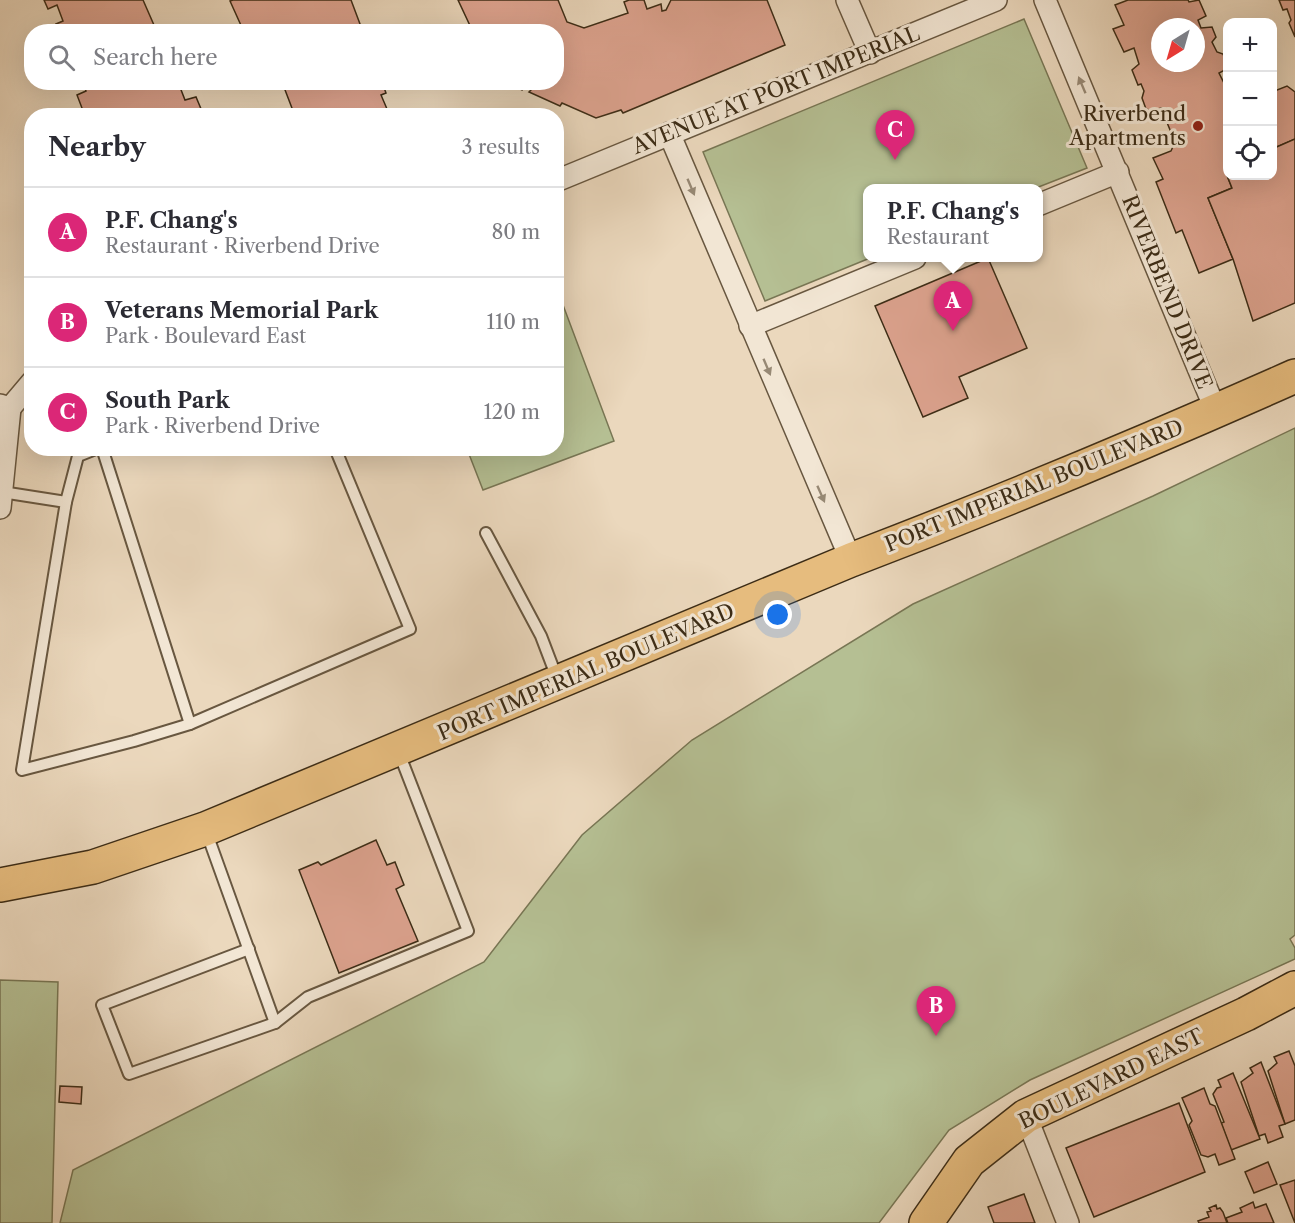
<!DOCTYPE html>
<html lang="en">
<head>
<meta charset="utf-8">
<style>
  :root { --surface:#fff; --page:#f7f7f7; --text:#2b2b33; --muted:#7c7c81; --line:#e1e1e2; --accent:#db2777 }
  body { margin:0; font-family:"Libre Caslon Text",serif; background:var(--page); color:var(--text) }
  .controls { position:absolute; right:18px; top:18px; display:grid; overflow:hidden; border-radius:12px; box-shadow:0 6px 24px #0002 }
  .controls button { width:54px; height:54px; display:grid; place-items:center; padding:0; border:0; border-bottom:2px solid var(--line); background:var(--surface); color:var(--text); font:30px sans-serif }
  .compass { position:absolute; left:1151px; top:18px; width:54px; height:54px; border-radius:50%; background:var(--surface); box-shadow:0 6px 24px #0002; rotate:217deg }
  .you { position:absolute; left:778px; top:615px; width:21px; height:21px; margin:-15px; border:4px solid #fff; border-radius:50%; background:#1a73e8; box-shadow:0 0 0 9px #1a73e833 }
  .badge { display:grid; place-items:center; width:39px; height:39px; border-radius:50%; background:var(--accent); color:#fff; font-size:20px; font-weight:700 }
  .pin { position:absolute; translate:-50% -50px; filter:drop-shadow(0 2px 3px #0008) }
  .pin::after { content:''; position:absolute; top:32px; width:21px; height:18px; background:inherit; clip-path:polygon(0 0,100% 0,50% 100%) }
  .popup { position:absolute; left:863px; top:184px; width:180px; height:78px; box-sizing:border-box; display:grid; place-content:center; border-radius:12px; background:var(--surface); filter:drop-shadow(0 2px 4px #0005); font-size:20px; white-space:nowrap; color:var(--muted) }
  .popup b { font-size:22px; color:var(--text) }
  .popup::after { content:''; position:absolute; left:50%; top:100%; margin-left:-12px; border:12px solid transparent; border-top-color:var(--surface) }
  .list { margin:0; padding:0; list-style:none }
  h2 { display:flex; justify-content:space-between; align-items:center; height:78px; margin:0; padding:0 24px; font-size:26px }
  h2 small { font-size:20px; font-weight:400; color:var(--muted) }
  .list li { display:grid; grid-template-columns:39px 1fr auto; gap:18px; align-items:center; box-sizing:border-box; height:90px; padding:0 24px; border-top:2px solid var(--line) }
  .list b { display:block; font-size:22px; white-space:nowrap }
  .list p { margin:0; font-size:20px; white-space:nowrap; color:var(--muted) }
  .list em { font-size:20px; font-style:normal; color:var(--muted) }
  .icon { flex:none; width:33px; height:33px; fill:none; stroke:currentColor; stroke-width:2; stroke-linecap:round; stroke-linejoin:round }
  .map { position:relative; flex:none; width:1295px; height:1223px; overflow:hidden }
  .search { position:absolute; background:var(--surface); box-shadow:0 6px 24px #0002; left:24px; top:24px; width:540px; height:66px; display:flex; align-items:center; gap:15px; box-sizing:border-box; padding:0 21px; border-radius:24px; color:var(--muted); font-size:22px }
  .panel { position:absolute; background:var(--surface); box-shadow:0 6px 24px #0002; left:24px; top:108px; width:540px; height:348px; border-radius:24px }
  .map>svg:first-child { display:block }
  .green { fill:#b5bf93; stroke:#787654; stroke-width:1.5 }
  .building { fill:#dda38f; stroke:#3c2c16; stroke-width:1.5; fill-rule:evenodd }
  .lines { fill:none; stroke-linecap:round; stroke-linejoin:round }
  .service-casing { stroke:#685740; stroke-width:14 }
  .minor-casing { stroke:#685740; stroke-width:24 }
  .primary-casing { stroke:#3c2c16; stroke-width:36 }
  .service { stroke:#f2e6d4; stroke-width:10 }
  .minor { stroke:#f2e6d4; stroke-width:21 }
  .primary { stroke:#e6bc7e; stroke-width:33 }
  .oneway { fill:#978975 }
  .poi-dot { fill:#8f2418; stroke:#f2e6d4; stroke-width:2 }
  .labels { text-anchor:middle; stroke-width:6; stroke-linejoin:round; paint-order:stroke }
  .street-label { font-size:21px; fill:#3c2c16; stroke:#f2e6d4 }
  .poi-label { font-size:21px; fill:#3c2c16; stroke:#f2e6d4; text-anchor:end }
</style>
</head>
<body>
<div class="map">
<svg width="1295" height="1223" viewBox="0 0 1295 1223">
  <rect width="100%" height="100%" fill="#ebd8bd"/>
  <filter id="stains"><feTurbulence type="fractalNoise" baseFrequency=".00333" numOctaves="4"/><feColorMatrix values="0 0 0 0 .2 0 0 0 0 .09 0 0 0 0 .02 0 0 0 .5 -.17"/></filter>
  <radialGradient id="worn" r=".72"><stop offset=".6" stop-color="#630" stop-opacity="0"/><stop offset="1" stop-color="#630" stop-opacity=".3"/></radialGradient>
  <g class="green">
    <polygon points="1024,19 1087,168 1036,188 868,188 868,258 870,258 765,301 703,152"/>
    <polygon points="563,305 614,441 483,490 467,449 556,448 556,308"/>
    <polygon points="1295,428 1295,935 1290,939 1295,948 1295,959 1030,1080 949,1130 879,1223 60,1223 73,1170 484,962 582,835 692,740 913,604 1153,496"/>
    <polygon points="0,980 58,982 52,1223 0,1223"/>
  </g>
  <g class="building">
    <polygon points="44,0 143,0 157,32 60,32 56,24 63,21 57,5 48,9"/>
    <polygon points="233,0 351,0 363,32 244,32 230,1"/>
    <polygon points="458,0 558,0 567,22 584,28 628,13 624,2 629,0 644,0 647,9 661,4 662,11 666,10 671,0 767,0 785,45 623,113 621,110 596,118 562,103 560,106 529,92 531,90 523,86 522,90 506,82 556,82 556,32 473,32"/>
    <path d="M1128,0H1188L1189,2L1199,0L1206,16L1198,20L1201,28L1212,27L1216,37L1212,42L1217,52L1223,54L1227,64L1223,71L1219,73L1228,91V100L1224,101L1228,109V167L1224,168L1232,188L1208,198L1233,259L1199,273L1182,230L1176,233L1156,182L1163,179L1153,158L1171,151L1175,142L1161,108L1153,111L1146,109L1142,98L1144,91L1141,84L1138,85L1132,70L1139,64L1134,48L1124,52L1113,29L1124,25L1115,5ZM1160,27H1196V63H1160Z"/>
    <polygon points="1279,0 1295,0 1295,37 1289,23 1291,20 1287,9 1283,10"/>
    <polygon points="83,82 178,82 185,100 196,97 204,116 85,116 77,95 86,91"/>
    <polygon points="282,82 382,82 386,93 381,95 390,116 295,116"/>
    <polygon points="1287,86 1295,92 1295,139 1272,149 1272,92"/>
    <polygon points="1295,139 1295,303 1253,321 1233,259 1208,198 1232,188 1224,168 1228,167 1228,176 1272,176 1272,149"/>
    <polygon points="988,258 1027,348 959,377 968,398 923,417 875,306"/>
    <polygon points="376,840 387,865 395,862 404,885 396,889 418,941 339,973 299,870 318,862 321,865"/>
    <polygon points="1289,1051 1295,1066 1295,1120 1285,1124 1268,1071 1277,1063 1274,1057"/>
    <polygon points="1261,1062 1285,1124 1279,1126 1283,1137 1268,1143 1265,1134 1259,1136 1241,1082 1253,1073 1250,1068"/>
    <polygon points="1233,1073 1260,1139 1231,1150 1221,1123 1224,1122 1213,1094 1217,1088 1221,1087 1218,1080"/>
    <polygon points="60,1086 82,1087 81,1104 59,1102"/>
    <polygon points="1204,1088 1210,1104 1215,1106 1235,1159 1219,1165 1215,1154 1208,1157 1201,1155 1189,1125 1192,1121 1182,1098"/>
    <polygon points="1179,1103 1205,1172 1094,1217 1066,1148"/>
    <polygon points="1268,1162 1277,1184 1254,1193 1245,1172"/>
    <polygon points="1295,1180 1295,1223 1280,1185"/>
    <polygon points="1024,1194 1035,1223 994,1223 988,1207"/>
    <polygon points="1253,1202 1255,1208 1266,1204 1274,1223 1228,1223 1226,1218 1242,1212 1240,1208"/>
    <polygon points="1216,1205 1217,1209 1220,1208 1223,1212 1227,1223 1199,1223 1198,1221 1209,1217 1207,1212 1211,1211 1209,1208"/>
  </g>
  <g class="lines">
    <g class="service-casing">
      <g id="service">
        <polyline points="98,448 78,456 66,502 22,770 134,741 190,724 102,448"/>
        <polyline points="2,492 66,502"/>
        <polyline points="486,533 541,636 557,678"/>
        <polyline points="190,724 410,629 335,448"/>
        <polyline points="206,831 275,1023"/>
        <polyline points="249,949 102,1005 129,1074 275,1023 308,997 468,931 399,753"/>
      </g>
    </g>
    <g class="minor-casing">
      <g id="minor">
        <polyline points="847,0 870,53"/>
        <polyline points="1045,0 1216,411"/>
        <polyline points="669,133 851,560"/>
        <polyline points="556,181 996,0"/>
        <polyline points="1038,205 1118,172"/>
        <polyline points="750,326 915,258"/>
        <polyline points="0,405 10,408 32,382"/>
        <polyline points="0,508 10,408"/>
        <polyline points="1026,1116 1068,1223"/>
      </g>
    </g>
    <g class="primary-casing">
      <g id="primary">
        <path d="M0,885L93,867L205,829L851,560C1000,503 1149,441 1295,376"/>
        <polyline points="926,1223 969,1161 1026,1116 1246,1014 1295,988"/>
      </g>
    </g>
    <use href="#service" class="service"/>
    <use href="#minor" class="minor"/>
    <use href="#primary" class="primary"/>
  </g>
  <defs><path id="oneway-solid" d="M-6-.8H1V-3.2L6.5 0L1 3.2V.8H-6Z" transform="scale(1.5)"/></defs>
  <g class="oneway">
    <use href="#oneway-solid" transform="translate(1082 85) rotate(-113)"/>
    <use href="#oneway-solid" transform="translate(691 187) rotate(67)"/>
    <use href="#oneway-solid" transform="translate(767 367) rotate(67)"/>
    <use href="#oneway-solid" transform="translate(821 494) rotate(66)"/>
  </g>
  <circle class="poi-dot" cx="1198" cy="126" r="6"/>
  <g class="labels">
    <g class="street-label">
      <text transform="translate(776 90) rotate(-22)" y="7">AVENUE AT PORT IMPERIAL</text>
      <text transform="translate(1167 292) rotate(68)" y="7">RIVERBEND DRIVE</text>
      <text transform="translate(1034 486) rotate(-22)" y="7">PORT IMPERIAL BOULEVARD</text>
      <text transform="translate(586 672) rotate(-23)" y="7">PORT IMPERIAL BOULEVARD</text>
      <text transform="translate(1111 1079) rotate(-26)" y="7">BOULEVARD EAST</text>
    </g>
    <g class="poi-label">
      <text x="1186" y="121">Riverbend<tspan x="1186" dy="24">Apartments</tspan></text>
    </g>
  </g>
  <rect width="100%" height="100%" filter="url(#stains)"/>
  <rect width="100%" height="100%" fill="url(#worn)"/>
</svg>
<div class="controls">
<button>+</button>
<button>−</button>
<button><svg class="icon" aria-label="locate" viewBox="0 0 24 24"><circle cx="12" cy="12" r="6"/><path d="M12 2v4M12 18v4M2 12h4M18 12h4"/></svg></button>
</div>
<svg class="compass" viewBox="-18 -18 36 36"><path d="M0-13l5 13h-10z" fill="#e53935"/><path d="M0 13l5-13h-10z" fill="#7c7c81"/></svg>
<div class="you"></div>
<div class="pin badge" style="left:953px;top:331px">A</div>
<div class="popup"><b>P.F. Chang's</b>Restaurant</div>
<div class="pin badge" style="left:936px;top:1036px">B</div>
<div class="pin badge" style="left:895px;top:160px">C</div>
<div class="search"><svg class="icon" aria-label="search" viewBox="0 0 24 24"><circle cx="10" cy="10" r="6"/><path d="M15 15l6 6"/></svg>Search here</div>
<section class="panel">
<h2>Nearby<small>3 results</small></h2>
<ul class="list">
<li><span class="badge">A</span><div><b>P.F. Chang's</b><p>Restaurant · Riverbend Drive</p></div><em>80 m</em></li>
<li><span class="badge">B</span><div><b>Veterans Memorial Park</b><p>Park · Boulevard East</p></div><em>110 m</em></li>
<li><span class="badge">C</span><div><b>South Park</b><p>Park · Riverbend Drive</p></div><em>120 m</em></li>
</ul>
</section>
</div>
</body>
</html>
